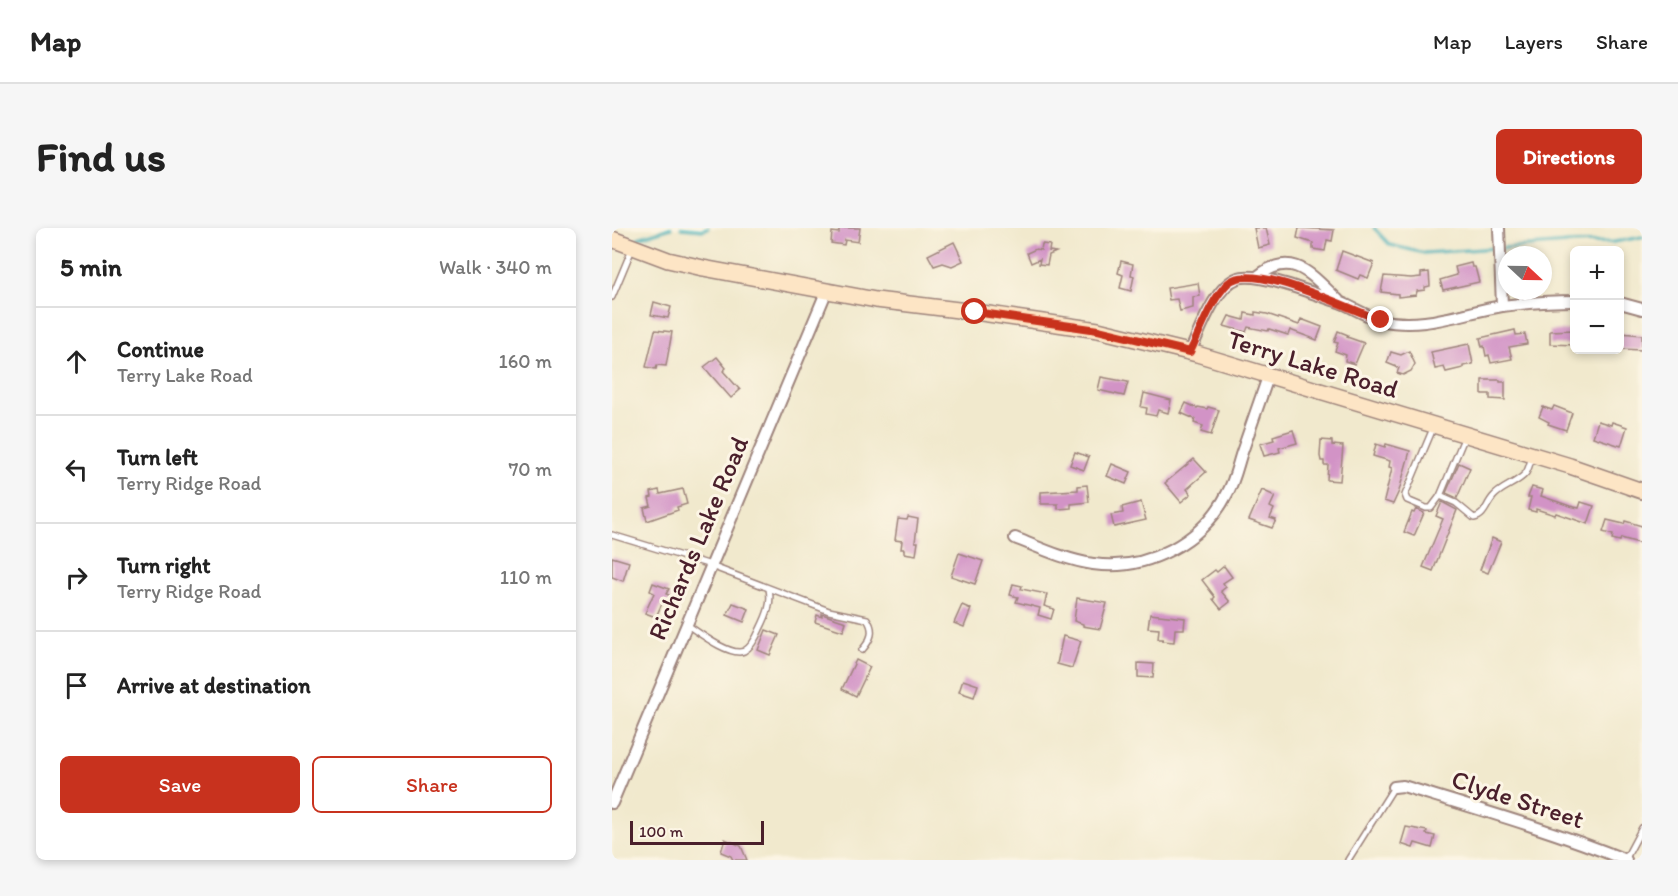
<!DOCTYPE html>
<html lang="en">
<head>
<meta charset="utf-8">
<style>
  :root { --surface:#fff; --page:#f6f6f6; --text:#222; --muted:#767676; --line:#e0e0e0; --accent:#c8321e }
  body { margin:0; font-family:Itim,sans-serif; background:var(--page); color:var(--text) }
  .controls { position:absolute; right:18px; top:18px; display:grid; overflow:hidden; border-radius:9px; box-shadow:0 3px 9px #0003 }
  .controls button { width:54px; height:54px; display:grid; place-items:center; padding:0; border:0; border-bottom:2px solid var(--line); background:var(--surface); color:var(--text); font:30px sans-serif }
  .compass { position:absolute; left:886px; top:18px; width:54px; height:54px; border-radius:50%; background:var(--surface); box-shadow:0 3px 9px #0003; rotate:112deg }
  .scale { position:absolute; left:18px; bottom:15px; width:134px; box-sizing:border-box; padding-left:6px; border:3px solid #4a1f2b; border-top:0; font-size:16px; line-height:21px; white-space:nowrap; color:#4a1f2b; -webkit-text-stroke:4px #fcf5e5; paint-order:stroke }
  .stop { position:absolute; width:18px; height:18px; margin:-14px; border:4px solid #c8321e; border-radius:50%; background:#fff }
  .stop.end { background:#c8321e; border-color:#fff; box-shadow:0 2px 6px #0008 }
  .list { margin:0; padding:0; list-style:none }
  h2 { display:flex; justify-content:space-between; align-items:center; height:78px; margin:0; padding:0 24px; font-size:26px }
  h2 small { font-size:20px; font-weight:400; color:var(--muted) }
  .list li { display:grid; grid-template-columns:39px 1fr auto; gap:18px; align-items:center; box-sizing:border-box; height:108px; padding:0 24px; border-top:2px solid var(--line) }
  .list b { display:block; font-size:22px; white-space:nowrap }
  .list p { margin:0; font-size:20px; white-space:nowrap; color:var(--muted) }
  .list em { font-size:20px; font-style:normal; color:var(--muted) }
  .actions { display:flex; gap:12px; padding:18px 24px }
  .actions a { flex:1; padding:14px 0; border:2px solid var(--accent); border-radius:9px; text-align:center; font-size:21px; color:var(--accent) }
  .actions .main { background:var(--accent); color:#fff }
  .icon { flex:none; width:33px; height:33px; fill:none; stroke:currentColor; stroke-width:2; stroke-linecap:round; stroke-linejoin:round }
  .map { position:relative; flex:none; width:1030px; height:632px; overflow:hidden; border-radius:9px }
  header { display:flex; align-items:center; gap:36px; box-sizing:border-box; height:84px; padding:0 30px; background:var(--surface); border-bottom:2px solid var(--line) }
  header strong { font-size:28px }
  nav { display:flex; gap:33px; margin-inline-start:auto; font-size:21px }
  .intro { display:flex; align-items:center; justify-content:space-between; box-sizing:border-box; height:144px; padding:0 36px }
  h1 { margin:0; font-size:42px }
  .button { padding:15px 27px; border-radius:9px; background:var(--accent); color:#fff; font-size:21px; font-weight:700 }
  main { display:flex; gap:36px; padding:0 36px }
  aside { flex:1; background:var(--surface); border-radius:9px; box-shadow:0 3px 9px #0003 }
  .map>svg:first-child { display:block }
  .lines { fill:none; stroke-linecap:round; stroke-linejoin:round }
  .stream { stroke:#3daeb8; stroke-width:3 }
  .building { fill:#d293c6 }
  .lane-casing { stroke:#9e847c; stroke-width:8 }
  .street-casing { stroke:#9e847c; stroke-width:14 }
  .secondary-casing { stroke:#9e847c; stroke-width:18 }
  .lane { stroke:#fff; stroke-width:5 }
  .street { stroke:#fff; stroke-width:10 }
  .secondary { stroke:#fde5c5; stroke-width:15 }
  .route { stroke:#c8321e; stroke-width:8 }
  .labels { text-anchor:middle; stroke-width:6; stroke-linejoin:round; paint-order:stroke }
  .street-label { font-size:26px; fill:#4a1f2b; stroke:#fcf5e5 }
</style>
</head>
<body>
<header>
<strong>Map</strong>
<nav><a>Map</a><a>Layers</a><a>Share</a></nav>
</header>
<div class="intro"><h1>Find us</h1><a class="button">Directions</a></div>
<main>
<aside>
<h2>5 min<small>Walk · 340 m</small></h2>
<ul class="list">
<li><svg class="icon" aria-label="ahead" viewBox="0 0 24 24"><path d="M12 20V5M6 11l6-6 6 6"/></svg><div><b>Continue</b><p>Terry Lake Road</p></div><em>160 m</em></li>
<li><svg class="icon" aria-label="left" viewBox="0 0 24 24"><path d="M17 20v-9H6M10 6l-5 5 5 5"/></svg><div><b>Turn left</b><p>Terry Ridge Road</p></div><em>70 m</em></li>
<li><svg class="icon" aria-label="right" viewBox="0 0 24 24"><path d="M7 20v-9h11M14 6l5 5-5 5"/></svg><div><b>Turn right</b><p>Terry Ridge Road</p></div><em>110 m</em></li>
<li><svg class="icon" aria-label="arrive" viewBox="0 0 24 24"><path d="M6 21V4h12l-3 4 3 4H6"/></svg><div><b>Arrive at destination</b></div></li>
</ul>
<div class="actions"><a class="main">Save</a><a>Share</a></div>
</aside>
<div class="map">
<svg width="1030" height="632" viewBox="0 0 1030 632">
  <rect width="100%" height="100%" fill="#fcf5e5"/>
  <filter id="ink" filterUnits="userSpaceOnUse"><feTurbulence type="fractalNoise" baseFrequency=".0167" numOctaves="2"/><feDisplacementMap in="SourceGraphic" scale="12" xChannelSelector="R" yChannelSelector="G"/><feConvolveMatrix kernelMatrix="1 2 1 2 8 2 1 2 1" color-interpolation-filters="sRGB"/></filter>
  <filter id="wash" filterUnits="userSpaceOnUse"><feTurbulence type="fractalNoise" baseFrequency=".008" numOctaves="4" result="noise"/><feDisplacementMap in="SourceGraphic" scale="24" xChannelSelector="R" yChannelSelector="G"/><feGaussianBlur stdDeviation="1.35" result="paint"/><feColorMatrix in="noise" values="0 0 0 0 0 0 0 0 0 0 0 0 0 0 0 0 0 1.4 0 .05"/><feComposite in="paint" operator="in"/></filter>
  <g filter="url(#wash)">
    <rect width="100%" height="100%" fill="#f1e9cd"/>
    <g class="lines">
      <g class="stream">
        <polyline points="69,0 90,2 96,0"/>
        <polyline points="762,0 778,17 812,25 885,20"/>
        <polyline points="26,10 59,0"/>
        <polyline points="891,20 955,15 1002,14 1030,9"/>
      </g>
    </g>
    <g id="blocks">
      <g class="building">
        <polygon points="227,0 248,0 246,14 233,12 232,17 219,15 220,4 227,5"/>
        <polygon points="642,0 654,0 658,17 646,20"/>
        <polygon points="687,0 722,2 720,13 715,12 713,23 701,21 701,15 685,10"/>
        <polygon points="342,14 351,33 340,38 331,35 322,38 316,27"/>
        <polygon points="430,16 438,17 437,23 444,24 437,27 435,37 427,36 428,31 419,35 415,25 424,21 429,22"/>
        <polygon points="730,23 762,35 756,50 748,47 746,51 724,42"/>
        <polygon points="509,33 521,36 519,47 522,48 519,63 508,60 511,47 506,45"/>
        <polygon points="859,35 860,39 863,39 867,54 831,62 828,52 845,47 843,39"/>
        <polygon points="817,44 818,58 813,59 813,62 805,63 804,67 786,69 786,66 769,64 772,48 799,50 809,49 809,45"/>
        <polygon points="586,55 588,68 581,69 581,80 568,83 565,71 557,72 555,60"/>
        <polygon points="42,74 59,79 56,90 39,87"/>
        <polygon points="643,84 655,86 687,97 689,91 710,99 705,112 678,102 676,107 657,101 656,103 636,99 634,104 612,98 617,88 632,92 633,85 643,87"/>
        <polygon points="43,102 60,104 54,138 45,137 44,141 34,139"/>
        <polygon points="903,102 904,107 913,106 915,116 897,119 900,131 879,135 877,127 874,128 872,118 870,119 868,110"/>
        <polygon points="963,102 963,117 938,116 938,103"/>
        <polygon points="726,103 736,107 735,109 752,115 743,136 733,133 734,127 723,123 726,115 722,114"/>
        <polygon points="1009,105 1030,107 1030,122 1008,121"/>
        <polygon points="857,116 861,136 851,138 851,140 834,144 832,139 823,141 819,124"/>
        <polygon points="797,123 803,136 799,143 791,147 785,145 787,140 775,135 779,124 789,127"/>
        <polygon points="105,129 114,140 111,143 128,162 119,170 92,139"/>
        <polygon points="489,149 516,154 512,168 486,162"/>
        <polygon points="870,152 888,152 888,154 893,154 893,172 878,171 878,166 870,166"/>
        <polygon points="532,165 559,172 556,185 546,182 544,188 534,186 535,180 529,179"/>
        <polygon points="574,175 585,180 586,179 595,181 596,179 607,182 599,207 589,204 591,198 582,195 583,191 569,185"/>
        <polygon points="942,178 960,185 954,202 936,196 937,194 927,189 931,179 940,182"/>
        <polygon points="986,193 999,197 1000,194 1015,199 1009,218 981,209"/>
        <polygon points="681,202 685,215 667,220 668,224 652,228 648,216 662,212 661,208"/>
        <polygon points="709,212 720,213 720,217 731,218 728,253 715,252 716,237 712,237 712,233 709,233 708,228"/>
        <polygon points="764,216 773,219 774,216 798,223 787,263 781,276 772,273 780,240 777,239 778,233 761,228"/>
        <polygon points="463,224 477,229 472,242 458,237"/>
        <polygon points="582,231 594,244 575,261 579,266 569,274 553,255"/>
        <polygon points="847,235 858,240 845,270 834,265"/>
        <polygon points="500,236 519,244 514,256 495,248"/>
        <polygon points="475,257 477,274 459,276 459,280 446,281 446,276 429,276 429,264 466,262 466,258"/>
        <polygon points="920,259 931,262 929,268 958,278 967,280 969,274 982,278 976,296 944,285 943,287 924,281 924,284 916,282 919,269 916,269"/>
        <polygon points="71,261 75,276 65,279 66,282 35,293 32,280 39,278 37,270 40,269 39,264 47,262 48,266"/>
        <polygon points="650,262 663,268 658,279 662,281 658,290 664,292 660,300 637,292"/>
        <polygon points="529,274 534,292 502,299 499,287 511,285 510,279"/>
        <polygon points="830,274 845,282 821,343 811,339 831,291 824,288"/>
        <polygon points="804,281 812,285 802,308 792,304 800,284 802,285"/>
        <polygon points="296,289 306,291 303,314 306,314 304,327 292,325 292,321 289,321 290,313 283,312 286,291 295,292"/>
        <polygon points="995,292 1012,296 1013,293 1030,298 1030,316 1009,310 1008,313 1000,311 1001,307 991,304"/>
        <polygon points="880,310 889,314 876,345 868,342"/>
        <polygon points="347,325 371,333 363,356 339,348"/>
        <polygon points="0,329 17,334 11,353 0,349"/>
        <polygon points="612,338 620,349 611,355 614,359 609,363 618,374 609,381 601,371 603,369 590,352 603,342 605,344"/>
        <polygon points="41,355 57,361 54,366 59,368 56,375 51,373 44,389 33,385 42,365 38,363"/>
        <polygon points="401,356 410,358 409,361 435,366 432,378 442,381 439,391 426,387 428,380 404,374 406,369 398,367"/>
        <polygon points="465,370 495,375 488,401 471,398 471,396 462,393"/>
        <polygon points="121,375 137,381 132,394 115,387"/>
        <polygon points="350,377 359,381 352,399 342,395"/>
        <polygon points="210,386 234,394 231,403 203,394 205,387 210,389"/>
        <polygon points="538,386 573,390 572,401 563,401 562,414 550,413 551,411 546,411 547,401 536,400"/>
        <polygon points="154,402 167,407 158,427 146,422"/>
        <polygon points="451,408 469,413 460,440 445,436"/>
        <polygon points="244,432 258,439 244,468 230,461"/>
        <polygon points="526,435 542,436 541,450 526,449"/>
        <polygon points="351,452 366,457 362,469 347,464"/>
        <polygon points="794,599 815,603 814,606 823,608 820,620 803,615 801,620 789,616"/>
        <polygon points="113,611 129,618 135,632 121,632 119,628 109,624"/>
      </g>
    </g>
  </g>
  <g filter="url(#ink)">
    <use href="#blocks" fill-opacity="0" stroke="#9e847c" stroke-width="1.5"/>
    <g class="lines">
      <g class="lane-casing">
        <g id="lane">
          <polyline points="0,69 20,21"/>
          <polyline points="822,198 793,267 795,272 814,280 819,280 828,268 853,208"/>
          <path d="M828,268L844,275L862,290C873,288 874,277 881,269C889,259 904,256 913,246C917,242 918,234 920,228"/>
          <polyline points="0,307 99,337"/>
          <path d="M99,338L217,383L255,391C263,403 259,412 250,422"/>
          <path d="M74,396C86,404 118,429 132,423C140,419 145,408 148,401C155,387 160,375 157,361"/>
          <polyline points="736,632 782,559"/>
          <polyline points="1013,632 1030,600"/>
        </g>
      </g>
      <g class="street-casing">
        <g id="street">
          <polyline points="887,0 890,78"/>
          <path d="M645,49C681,20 700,48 726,72"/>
          <polyline points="1008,75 1030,81"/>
          <path d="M578,124C588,103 603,58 626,50C646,43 705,67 727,74C741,79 753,88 769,92C810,102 849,85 890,78C914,75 938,73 963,73"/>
          <path d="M403,310C428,320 454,332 481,336C535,344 591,313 615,266C622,254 625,240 629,227C638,201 647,175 656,149"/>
          <path d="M782,559L791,558C866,581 942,603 1014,632"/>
          <polyline points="0,575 215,62"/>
        </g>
      </g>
      <g class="secondary-casing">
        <polyline id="secondary" points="0,11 56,32 91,40 264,72 363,84 486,102 585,126 958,238 1030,263"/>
      </g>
      <use href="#lane" class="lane"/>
      <use href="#street" class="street"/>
      <use href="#secondary" class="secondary"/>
    </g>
  </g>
  <g class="lines" filter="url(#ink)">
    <path class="route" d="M363,84L486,102L578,124C589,102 598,73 616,55C640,32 740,83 769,92"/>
  </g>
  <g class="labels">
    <g class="street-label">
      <text transform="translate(701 136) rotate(17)" y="9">Terry Lake Road</text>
      <text transform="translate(86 310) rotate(-67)" y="9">Richards Lake Road</text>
      <text transform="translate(906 571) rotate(18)" y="9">Clyde Street</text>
    </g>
  </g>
</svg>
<div class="controls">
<button>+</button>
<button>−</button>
</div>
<svg class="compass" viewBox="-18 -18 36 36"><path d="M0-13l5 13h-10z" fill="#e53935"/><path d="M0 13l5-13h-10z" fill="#767676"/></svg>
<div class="scale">100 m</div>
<div class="stop" style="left:363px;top:84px"></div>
<div class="stop end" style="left:769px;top:92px"></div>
</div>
</main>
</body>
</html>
